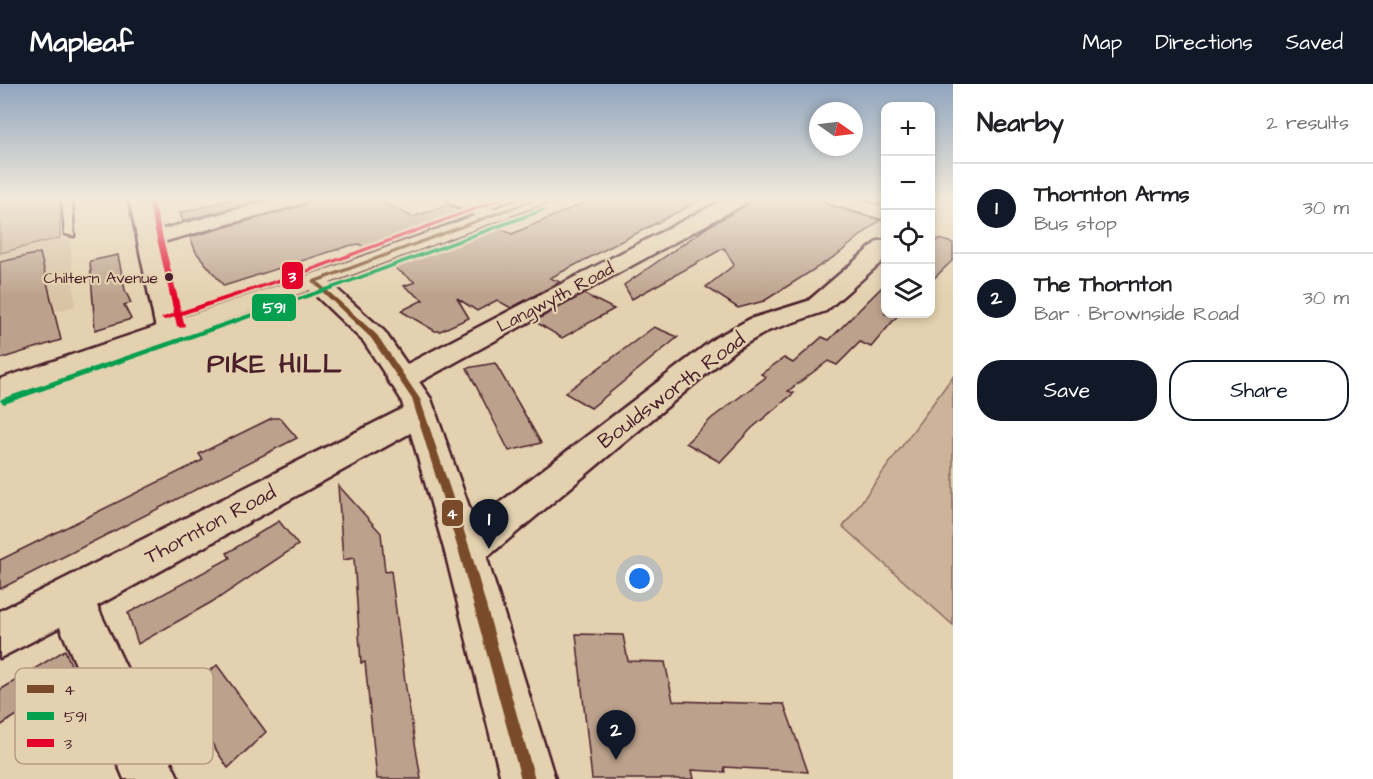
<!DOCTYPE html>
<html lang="en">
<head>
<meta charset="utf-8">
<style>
  :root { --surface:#fff; --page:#f2f2f2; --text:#202124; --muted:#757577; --line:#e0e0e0; --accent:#111827 }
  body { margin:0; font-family:"Architects Daughter",sans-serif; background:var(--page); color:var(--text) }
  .controls { position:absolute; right:18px; top:18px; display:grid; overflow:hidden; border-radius:12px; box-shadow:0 3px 9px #0003 }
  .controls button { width:54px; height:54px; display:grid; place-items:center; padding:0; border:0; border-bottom:2px solid var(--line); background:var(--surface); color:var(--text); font:30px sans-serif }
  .compass { position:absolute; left:809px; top:18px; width:54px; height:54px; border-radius:50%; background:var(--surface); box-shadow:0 3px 9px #0003; rotate:104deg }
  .you { position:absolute; left:640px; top:495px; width:21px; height:21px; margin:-15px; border:4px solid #fff; border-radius:50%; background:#1a73e8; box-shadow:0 0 0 9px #1a73e833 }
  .badge { display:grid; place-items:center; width:39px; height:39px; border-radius:50%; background:var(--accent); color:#fff; font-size:20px; font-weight:700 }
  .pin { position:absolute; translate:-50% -50px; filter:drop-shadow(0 2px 3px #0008) }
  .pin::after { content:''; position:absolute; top:32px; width:21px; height:18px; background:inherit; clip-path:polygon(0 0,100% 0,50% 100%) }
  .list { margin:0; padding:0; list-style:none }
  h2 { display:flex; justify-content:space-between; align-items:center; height:78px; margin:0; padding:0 24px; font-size:26px }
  h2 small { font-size:20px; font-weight:400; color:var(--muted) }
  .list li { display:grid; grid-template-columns:39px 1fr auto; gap:18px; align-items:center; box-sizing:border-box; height:90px; padding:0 24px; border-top:2px solid var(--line) }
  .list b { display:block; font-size:22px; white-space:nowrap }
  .list p { margin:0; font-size:20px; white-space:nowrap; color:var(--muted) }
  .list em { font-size:20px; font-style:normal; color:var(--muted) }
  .actions { display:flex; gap:12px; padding:18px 24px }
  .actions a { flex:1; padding:14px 0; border:2px solid var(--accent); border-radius:24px; text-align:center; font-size:21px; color:var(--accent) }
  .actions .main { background:var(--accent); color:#fff }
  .icon { flex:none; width:33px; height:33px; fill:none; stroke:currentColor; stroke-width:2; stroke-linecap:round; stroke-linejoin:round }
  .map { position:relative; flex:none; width:953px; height:695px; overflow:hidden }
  header { display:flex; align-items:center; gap:36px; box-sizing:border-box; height:84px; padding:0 30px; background:var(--accent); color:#fff }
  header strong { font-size:28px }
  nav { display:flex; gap:33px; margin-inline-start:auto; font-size:21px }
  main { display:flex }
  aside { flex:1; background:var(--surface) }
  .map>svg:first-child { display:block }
  .built { fill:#d8c3a5 }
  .green { fill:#cbb499; stroke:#8a6a62; stroke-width:1.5 }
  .building { fill:#bca28d; stroke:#4a1f2b; stroke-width:1.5 }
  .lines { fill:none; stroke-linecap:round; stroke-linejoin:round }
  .service-casing { stroke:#4a1f2b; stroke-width:5 }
  .minor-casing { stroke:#4a1f2b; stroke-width:5 }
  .tertiary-casing { stroke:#4a1f2b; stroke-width:5 }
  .service { fill:#e4d1af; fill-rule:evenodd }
  .minor { fill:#e4d1af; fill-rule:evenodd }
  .tertiary { fill:#e4d1af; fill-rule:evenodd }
  .bus-1-casing { stroke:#e4d1af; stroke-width:5 }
  .bus-2-casing { stroke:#e4d1af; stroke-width:5 }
  .bus-3-casing { stroke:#e4d1af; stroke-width:5 }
  .bus-1 { fill:#7a4b2a; fill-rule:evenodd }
  .bus-2 { fill:#049f4f; fill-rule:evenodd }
  .bus-3 { fill:#e4002b; fill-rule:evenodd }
  .bus-dot { fill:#4a1f2b; stroke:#e4d1af; stroke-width:2 }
  .labels { text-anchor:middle; stroke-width:4.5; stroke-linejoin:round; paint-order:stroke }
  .far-bus-label { font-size:16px; fill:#4a1f2b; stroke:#e4d1af; text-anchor:end }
  .far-street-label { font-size:18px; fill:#4a1f2b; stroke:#e4d1af }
  .street-label { font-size:21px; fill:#4a1f2b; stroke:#e4d1af }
  .district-label { font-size:27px; font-weight:bold; letter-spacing:1.5px; fill:#4a1f2b; stroke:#e4d1af }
  .key { fill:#e4d1af; stroke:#b69c87; stroke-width:1.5 }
  .key-label { font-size:16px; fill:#4a1f2b }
  .line-badge { stroke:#e4d1af; stroke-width:2 }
  .badge-label { font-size:16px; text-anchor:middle; font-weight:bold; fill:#fff }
</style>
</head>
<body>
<header>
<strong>Mapleaf</strong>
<nav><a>Map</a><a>Directions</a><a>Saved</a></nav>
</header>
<main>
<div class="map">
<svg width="953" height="695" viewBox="0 0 953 695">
  <rect width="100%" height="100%" fill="#e4d1af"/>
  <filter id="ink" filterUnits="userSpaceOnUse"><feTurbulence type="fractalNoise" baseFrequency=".0167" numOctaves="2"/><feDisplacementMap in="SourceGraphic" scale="12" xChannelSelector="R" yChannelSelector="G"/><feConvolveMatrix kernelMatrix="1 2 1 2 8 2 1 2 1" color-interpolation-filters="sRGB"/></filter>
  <g filter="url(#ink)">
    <polygon class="built" points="70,153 75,222 0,244 0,169"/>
    <g class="green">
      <polygon points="0,115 60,115 60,154 0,169"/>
      <polygon points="953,292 953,541 843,443"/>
    </g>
    <g class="building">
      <polygon points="233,115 266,115 183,137 180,129"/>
      <polygon points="309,115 376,115 413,133 448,121 469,131 370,167 359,160 348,162 224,202 196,168 190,153 305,121"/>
      <polygon points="593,115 703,115 550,194 560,198 511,224 497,216 477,227 457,214 469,234 440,247 435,247 401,227 423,216 404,202 415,198 389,180 493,141 512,150"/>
      <polygon points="751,115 823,115 827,121 880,136 837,171 764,217 738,224 706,203 734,181 724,164 632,215 624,201 709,142 747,121"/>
      <polygon points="938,155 953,159 953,176 930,198 930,163"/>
      <polygon points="40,169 61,256 0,275 0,178"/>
      <polygon points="118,171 125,206 131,219 124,221 131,235 95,246 90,177"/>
      <polygon points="885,200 885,230 899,230 871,263 860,258 837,281 828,277 788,307 794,309 752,344 720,378 686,359 712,334 766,293 761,290 784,274 793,279 822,253 829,256"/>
      <polygon points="584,210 614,225 562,254 534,237"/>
      <polygon points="654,243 678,253 591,324 565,309"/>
      <polygon points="495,279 528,336 541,359 509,367 467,284"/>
      <polygon points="272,334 280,334 297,354 0,505 0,476 203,376 199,370"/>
      <polygon points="338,401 381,449 385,488 391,487 405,598 421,695 377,695 365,578 361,579 354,474 343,476"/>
      <polygon points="279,437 298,461 217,515 138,560 128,529 230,474 227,469"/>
      <polygon points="576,550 623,551 628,577 665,578 673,617 784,620 808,688 724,683 725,688 692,686 694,695 592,695"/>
      <polygon points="65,566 76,593 0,642 0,606"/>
      <polygon points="217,581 266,648 228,684 180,611"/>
    </g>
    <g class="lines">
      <g class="service-casing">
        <polygon id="service" points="62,115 72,115 74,152 65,150"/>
      </g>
      <g class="minor-casing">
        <g id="minor">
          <polygon points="129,115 147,115 156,147 276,115 307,115 304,119 159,159 182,245 178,251 169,253 160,251 156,245"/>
          <path d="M447,115H472L502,128L505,132L502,136C485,140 465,126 450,119Z"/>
          <polygon points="725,115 749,115 746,119 412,302 402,304 392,302 387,295 392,288"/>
          <polygon points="825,115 856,115 886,124 886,136 828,119"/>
          <polygon points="886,156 886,174 826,227 768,247 735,266 479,480 465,486 451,480 445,468 451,456 715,254 750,235 808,217 878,157"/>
          <polygon points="421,318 432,321 437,329 432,337 97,522 179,695 124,695 60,543 0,574 0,527 410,321"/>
        </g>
      </g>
      <g class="tertiary-casing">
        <polygon id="tertiary" points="521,115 548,115 545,119 330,199 384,247 431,315 485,468 555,695 501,695 445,468 401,315 364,258 310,206 0,316 0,295 330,184"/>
      </g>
      <use href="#service" class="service"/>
      <use href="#minor" class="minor"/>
      <use href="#tertiary" class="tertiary"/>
      <g class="bus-1-casing">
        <polygon id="bus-1" points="532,115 540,115 318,198 377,251 420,315 471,468 535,695 521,695 459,468 412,315 371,254 311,197"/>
      </g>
      <g class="bus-2-casing">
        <polygon id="bus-2" points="543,124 546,126 545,127 344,201 7,319 4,320 0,317 1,315 340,199"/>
      </g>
      <g class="bus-3-casing">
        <polygon id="bus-3" points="148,115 153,115 181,227 308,185 497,115 505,115 312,187 182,231 185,242 181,244 177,242 175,233 165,236 161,234 174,229"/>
      </g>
      <use href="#bus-1" class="bus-1"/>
      <use href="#bus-2" class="bus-2"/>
      <use href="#bus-3" class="bus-3"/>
    </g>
  </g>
  <linearGradient id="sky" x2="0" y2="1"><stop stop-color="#90a5be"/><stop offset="0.54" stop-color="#f3eadb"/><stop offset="1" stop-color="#f3eadb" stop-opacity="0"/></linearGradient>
  <rect width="953" height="213" fill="url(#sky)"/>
  <circle class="bus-dot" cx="169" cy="193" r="5"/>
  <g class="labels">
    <g class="far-bus-label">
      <text x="158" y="199">Chiltern Avenue</text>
    </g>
    <g class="far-street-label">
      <text transform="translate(555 213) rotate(-28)" y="6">Langwyth Road</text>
    </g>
    <g class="street-label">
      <text transform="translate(671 306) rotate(-37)" y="7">Bouldsworth Road</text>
      <text transform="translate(210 440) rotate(-28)" y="7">Thornton Road</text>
    </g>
    <g class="district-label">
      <text x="275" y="288">PIKE HILL</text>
    </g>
  </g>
  <rect x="15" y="584" width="198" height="96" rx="9" class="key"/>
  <rect x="27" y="601" width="27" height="8" fill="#7a4b2a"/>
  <rect x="27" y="628" width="27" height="8" fill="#049f4f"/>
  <rect x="27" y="655" width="27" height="8" fill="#e4002b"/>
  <g class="key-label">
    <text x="64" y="611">4</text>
    <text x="64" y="638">591</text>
    <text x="64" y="665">3</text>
  </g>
  <g class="line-badge">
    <rect x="281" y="177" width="23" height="29" rx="6" fill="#e4002b"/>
    <rect x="251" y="209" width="46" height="29" rx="6" fill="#049f4f"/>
    <rect x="441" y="415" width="23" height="28" rx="6" fill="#7a4b2a"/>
  </g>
  <g class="badge-label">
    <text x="292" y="198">3</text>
    <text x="274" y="229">591</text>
    <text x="452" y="435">4</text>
  </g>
</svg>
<div class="controls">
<button>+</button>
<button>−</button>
<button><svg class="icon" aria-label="locate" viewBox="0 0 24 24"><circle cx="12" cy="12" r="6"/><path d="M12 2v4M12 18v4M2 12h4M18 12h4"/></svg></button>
<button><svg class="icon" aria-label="layers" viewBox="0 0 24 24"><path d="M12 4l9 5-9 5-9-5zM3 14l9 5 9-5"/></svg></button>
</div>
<svg class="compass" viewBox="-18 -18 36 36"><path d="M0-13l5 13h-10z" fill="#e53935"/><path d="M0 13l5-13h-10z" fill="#757577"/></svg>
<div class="you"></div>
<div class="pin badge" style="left:489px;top:465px">1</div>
<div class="pin badge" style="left:616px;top:676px">2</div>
</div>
<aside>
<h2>Nearby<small>2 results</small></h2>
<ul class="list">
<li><span class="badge">1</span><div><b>Thornton Arms</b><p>Bus stop</p></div><em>30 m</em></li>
<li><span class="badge">2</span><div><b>The Thornton</b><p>Bar · Brownside Road</p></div><em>30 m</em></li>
</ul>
<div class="actions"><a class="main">Save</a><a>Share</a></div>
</aside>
</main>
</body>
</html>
